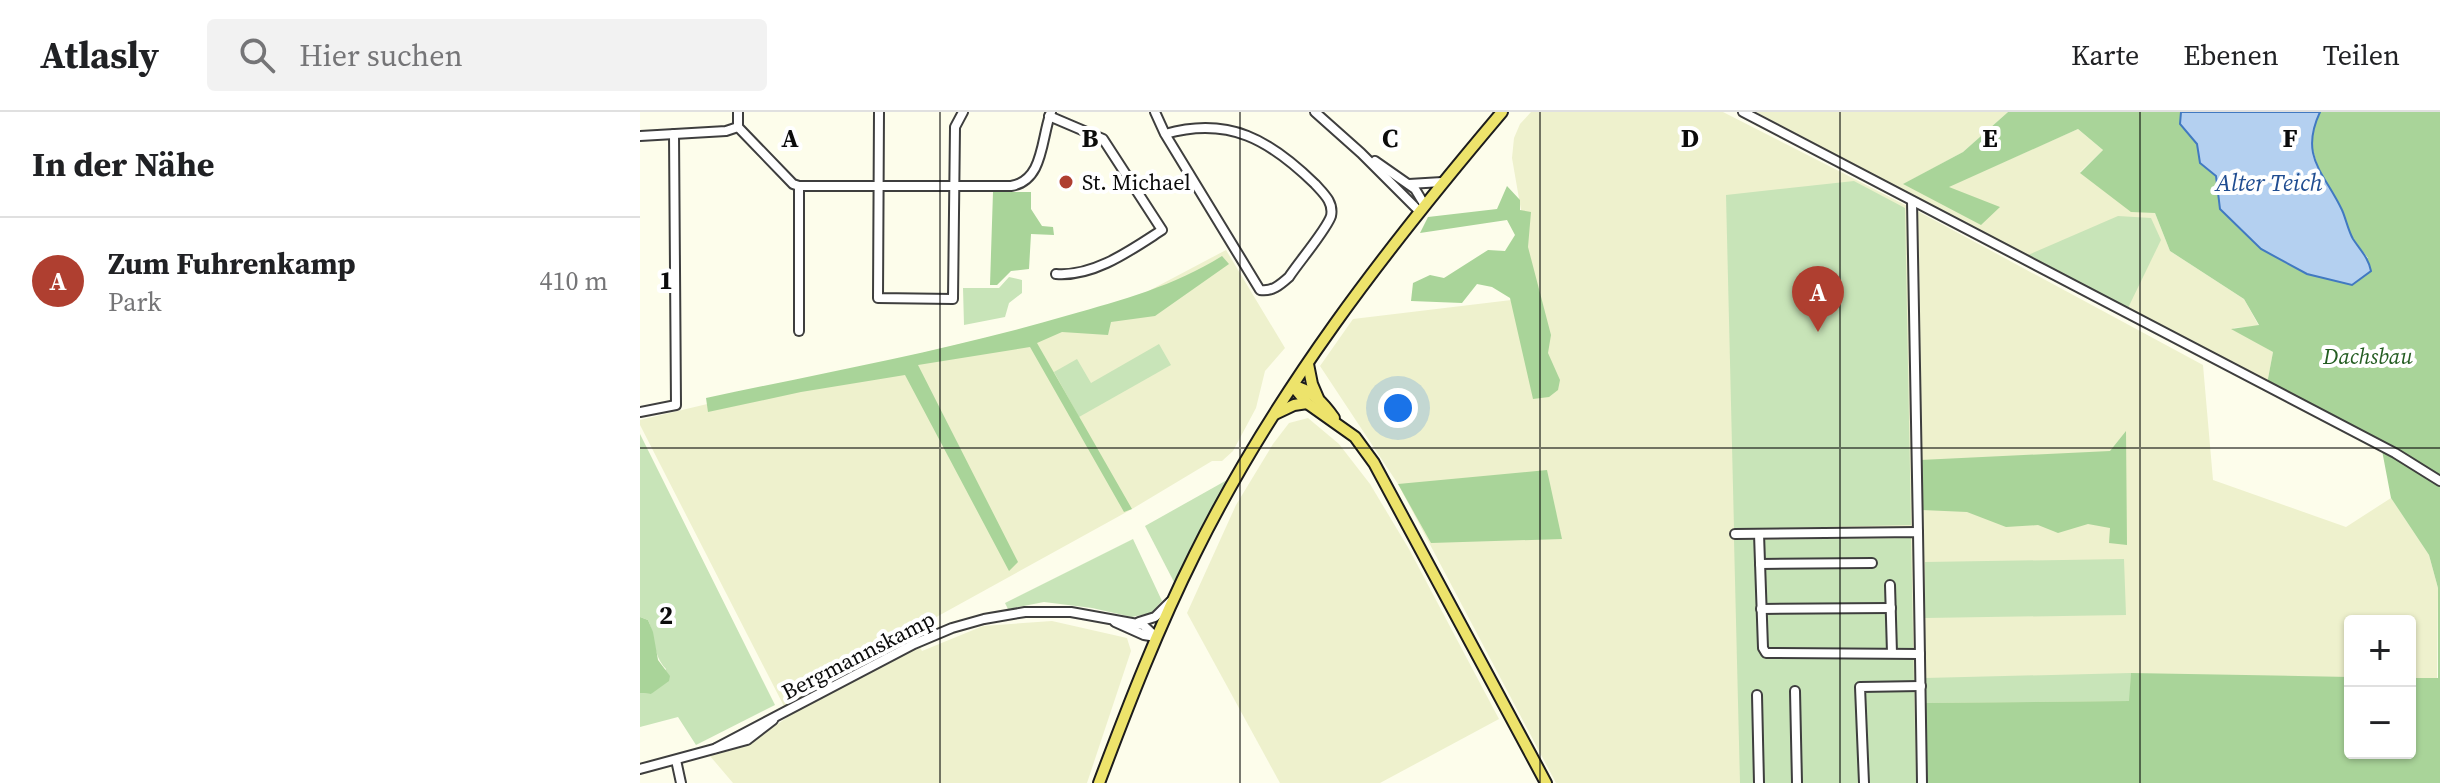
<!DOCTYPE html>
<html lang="de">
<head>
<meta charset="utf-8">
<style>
  :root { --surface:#fff; --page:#f2f2f2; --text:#202124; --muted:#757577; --line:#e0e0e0; --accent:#af3f30 }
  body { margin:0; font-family:"Source Serif 4",serif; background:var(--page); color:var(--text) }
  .controls { position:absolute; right:24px; bottom:24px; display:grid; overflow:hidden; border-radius:8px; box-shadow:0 2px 6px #0004 }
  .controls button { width:72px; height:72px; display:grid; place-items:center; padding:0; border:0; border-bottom:2px solid var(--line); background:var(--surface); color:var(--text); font:40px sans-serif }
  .you { position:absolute; left:758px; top:296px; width:28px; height:28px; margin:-20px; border:6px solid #fff; border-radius:50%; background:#1a73e8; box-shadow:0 0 0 12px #1a73e833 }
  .badge { display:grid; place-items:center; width:52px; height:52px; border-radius:50%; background:var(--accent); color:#fff; font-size:26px; font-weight:700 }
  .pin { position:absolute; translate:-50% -66px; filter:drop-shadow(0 2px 4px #0008) }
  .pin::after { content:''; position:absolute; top:42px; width:28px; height:24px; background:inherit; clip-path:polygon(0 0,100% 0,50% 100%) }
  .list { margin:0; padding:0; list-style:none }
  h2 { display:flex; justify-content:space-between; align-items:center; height:104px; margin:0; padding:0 32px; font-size:34px }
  h2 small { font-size:26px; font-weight:400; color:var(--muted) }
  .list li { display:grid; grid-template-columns:52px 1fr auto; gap:24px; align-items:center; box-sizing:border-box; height:128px; padding:0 32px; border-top:2px solid var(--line) }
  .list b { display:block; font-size:30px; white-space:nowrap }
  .list p { margin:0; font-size:26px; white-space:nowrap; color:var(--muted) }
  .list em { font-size:26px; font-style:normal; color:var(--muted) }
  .icon { flex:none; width:44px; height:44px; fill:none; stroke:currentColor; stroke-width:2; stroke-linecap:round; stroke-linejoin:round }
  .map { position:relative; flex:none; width:1800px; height:671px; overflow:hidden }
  header { display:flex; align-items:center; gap:48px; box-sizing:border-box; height:112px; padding:0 40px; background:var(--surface); border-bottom:2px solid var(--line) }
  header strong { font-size:38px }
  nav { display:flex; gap:44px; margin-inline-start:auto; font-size:28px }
  .search { width:560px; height:72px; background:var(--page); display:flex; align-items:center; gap:20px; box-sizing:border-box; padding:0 28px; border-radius:8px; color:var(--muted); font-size:30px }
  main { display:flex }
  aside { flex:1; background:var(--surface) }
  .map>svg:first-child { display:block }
  .farmland { fill:#eef1cd }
  .green { fill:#c8e4b8 }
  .forest { fill:#a9d499 }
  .water { fill:#b4d0f0; stroke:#4179c1; stroke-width:2 }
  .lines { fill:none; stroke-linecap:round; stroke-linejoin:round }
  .minor-casing { stroke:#3e3e3e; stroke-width:12 }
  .major-casing { stroke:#1c1c1c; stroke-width:14 }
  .minor { stroke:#fff; stroke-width:8 }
  .major { stroke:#ede36b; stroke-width:10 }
  .grid { fill:none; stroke:#0b0b0b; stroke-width:2; stroke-opacity:0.55 }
  .poi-dot { fill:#af3f30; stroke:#fff; stroke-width:3 }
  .labels { text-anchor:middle; stroke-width:8; stroke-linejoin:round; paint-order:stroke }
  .poi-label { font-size:22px; fill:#0b0b0b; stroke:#fff; text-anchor:start }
  .park-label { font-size:22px; font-style:italic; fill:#245d22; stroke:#fff }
  .street-label { font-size:22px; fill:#0b0b0b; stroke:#fff }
  .water-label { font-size:24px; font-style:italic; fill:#204d91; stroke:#fff }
  .grid-label { font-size:26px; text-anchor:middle; font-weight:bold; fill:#0b0b0b; stroke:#fff; stroke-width:8; stroke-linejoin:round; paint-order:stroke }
</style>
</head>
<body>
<header>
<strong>Atlasly</strong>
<div class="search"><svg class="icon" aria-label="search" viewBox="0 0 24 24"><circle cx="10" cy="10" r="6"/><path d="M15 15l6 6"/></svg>Hier suchen</div>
<nav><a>Karte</a><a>Ebenen</a><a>Teilen</a></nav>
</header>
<main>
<aside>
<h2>In der Nähe<small></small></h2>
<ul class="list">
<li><span class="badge">A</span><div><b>Zum Fuhrenkamp</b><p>Park</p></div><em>410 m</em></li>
</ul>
</aside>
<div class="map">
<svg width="1800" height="671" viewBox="0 0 1800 671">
  <rect width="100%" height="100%" fill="#fdfdeb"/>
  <g class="farmland">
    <polygon points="891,0 1083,0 1281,101 1563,253 1573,368 1706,415 1751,386 1789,443 1798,476 1797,566 1770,566 1770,509 1710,509 1710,565 1500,671 916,671 758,372 680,254 713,207 896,185 872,46 874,26 880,12"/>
    <polygon points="1116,0 1368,0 1323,40 1264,72 1307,75 1438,17 1463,38 1440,60 1515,101 1530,139 1604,187 1619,214 1593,216 1633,240 1627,272"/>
    <polygon points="586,138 645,236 625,259 616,296 593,339 582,349 572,349 492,397 271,519 282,539 343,514 412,509 487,526 491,539 447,671 93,671 70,644 107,634 149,604 0,313 0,308 408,211 499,184"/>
    <polygon points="668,306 699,332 730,372 769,437 859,607 740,671 640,671 547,501 596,393 633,332 649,311"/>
  </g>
  <g class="green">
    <polygon points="1214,69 1265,96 1271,413 1094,417 1086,83"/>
    <polygon points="1478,104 1511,106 1521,128 1488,196 1388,143"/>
    <polygon points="369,165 382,168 382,181 369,191 365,205 324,213 323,176 359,176"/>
    <polygon points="519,232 531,253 439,305 414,260 437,247 451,271"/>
    <path d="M0,322L135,593L56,633L38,605L0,615V581L11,582L26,557C12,542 16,526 8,508L0,505Z"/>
    <polygon points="587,368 534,470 505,414"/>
    <polygon points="1271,426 1276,671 1100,671 1094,428"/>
    <polygon points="493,427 522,489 511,501 492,505 452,496 404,490 368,497 365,491"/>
    <polygon points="1484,447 1486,503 1285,506 1285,450"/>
    <polygon points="1491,561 1490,589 1285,591 1285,566"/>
  </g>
  <g class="forest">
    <polygon points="1368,0 1541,0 1540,12 1557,32 1560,51 1576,64 1580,97 1728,146 1712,126 1702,97 1680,62 1670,28 1678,2 1680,0 1800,0 1800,671 1282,671 1285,591 1489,589 1491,561 1710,565 1710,641 1770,641 1770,566 1798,566 1798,476 1789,443 1751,386 1741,333 1627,272 1633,240 1591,217 1619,213 1604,187 1530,139 1515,101 1491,100 1440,61 1463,38 1438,17 1309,75 1360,95 1341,113 1263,72 1323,40"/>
    <polygon points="867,74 880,88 880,98 891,100 888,135 911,223 908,241 920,268 918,278 909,285 893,287 870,186 852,175 837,172 822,191 771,189 773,171 790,163 804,166 848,138 865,139 875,123 867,108 780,121 788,105 857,97"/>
    <polygon points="353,80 391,80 391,97 402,114 413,115 414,123 391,122 389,157 371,159 357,173 350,173"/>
    <path d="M582,144L589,152L515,204L471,210L468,223L422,220L397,231L492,397L484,400L390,235L278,253L378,450L369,459L265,263L161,280L68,300L66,286C187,260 310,238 429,203C482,188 534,174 582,144Z"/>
    <polygon points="1486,319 1487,433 1469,431 1470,416 1448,412 1418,421 1398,413 1366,415 1327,400 1282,398 1280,348 1470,339"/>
    <polygon points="907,358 922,427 791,431 758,372"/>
    <polygon points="0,505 8,508 13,520 18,548 30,564 29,569 11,582 0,581"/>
  </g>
  <path class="water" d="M1541,0H1680C1659,45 1684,60 1702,98C1706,107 1708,118 1713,127C1721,139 1728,145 1731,159L1712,173L1667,162L1621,137L1580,97L1576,64L1560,51L1557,32L1540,12Z"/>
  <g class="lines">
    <g class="minor-casing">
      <g id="minor">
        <polyline points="98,0 98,15"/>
        <polyline points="239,0 238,186 313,187 315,15 323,0"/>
        <path d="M515,0L525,22L620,178C632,180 640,173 649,165C658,151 687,117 691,104C694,90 683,81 675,72C630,28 589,4 525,22"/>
        <polyline points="675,0 721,41 779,99"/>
        <polyline points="1103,0 1755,341 1800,369"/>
        <path d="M409,4L463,27L522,118C491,138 454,165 416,162"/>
        <path d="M98,15L153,72L159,74H371C404,69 401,26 411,0"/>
        <polyline points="0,24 86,19 98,15"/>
        <polyline points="735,49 775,77 784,92"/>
        <polyline points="769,72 802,70"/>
        <polyline points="1272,89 1278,420"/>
        <polyline points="159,219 159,74"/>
        <polyline points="0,300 36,293 34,22"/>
        <polyline points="1095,422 1278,420 1282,671"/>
        <polyline points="1119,422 1123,536 1126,541 1280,542"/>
        <polyline points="1120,452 1232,451"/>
        <polyline points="1250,473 1252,541"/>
        <polyline points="1121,497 1251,496"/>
        <polyline points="475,510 504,523 516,525"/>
        <polyline points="499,510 515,505 530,490"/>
        <polyline points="1155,579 1157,671"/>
        <polyline points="1117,583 1119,671"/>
        <polyline points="76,636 274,532 312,516 344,507 385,500 431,500 503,513 516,525"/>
        <polyline points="36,648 41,671"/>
        <polyline points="0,657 107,628 133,608"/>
        <polyline points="1224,671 1220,575 1281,574"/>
      </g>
    </g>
    <g class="major-casing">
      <g id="major">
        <polyline points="668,252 672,272 678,286"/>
        <polyline points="653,274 667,291 715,325 734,351 906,671"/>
        <path d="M653,274C671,277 684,292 694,306"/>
        <polyline points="635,302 654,293 667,291"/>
        <path d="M459,671C488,594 518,516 555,442C635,280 746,137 862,0"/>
      </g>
    </g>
    <use href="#minor" class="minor"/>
    <use href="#major" class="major"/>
  </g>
  <path class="grid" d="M300,0V671M600,0V671M900,0V671M1200,0V671M1500,0V671M0,336H1800"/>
  <circle class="poi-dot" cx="426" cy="70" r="8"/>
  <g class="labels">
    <g class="poi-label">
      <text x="442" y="78">St. Michael</text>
    </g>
    <g class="park-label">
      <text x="1728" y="252">Dachsbau</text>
    </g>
    <g class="street-label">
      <text transform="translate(218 543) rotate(-27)" y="8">Bergmannskamp</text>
    </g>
    <g class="water-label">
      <text x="1629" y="79">Alter Teich</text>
    </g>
  </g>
  <g class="grid-label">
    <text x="150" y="35">A</text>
    <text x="450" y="35">B</text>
    <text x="750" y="35">C</text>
    <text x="1050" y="35">D</text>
    <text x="1350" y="35">E</text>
    <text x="1650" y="35">F</text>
    <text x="26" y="177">1</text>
    <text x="26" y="512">2</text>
  </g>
</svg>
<div class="controls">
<button>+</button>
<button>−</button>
</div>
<div class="you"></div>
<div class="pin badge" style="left:1178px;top:220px">A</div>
</div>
</main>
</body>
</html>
